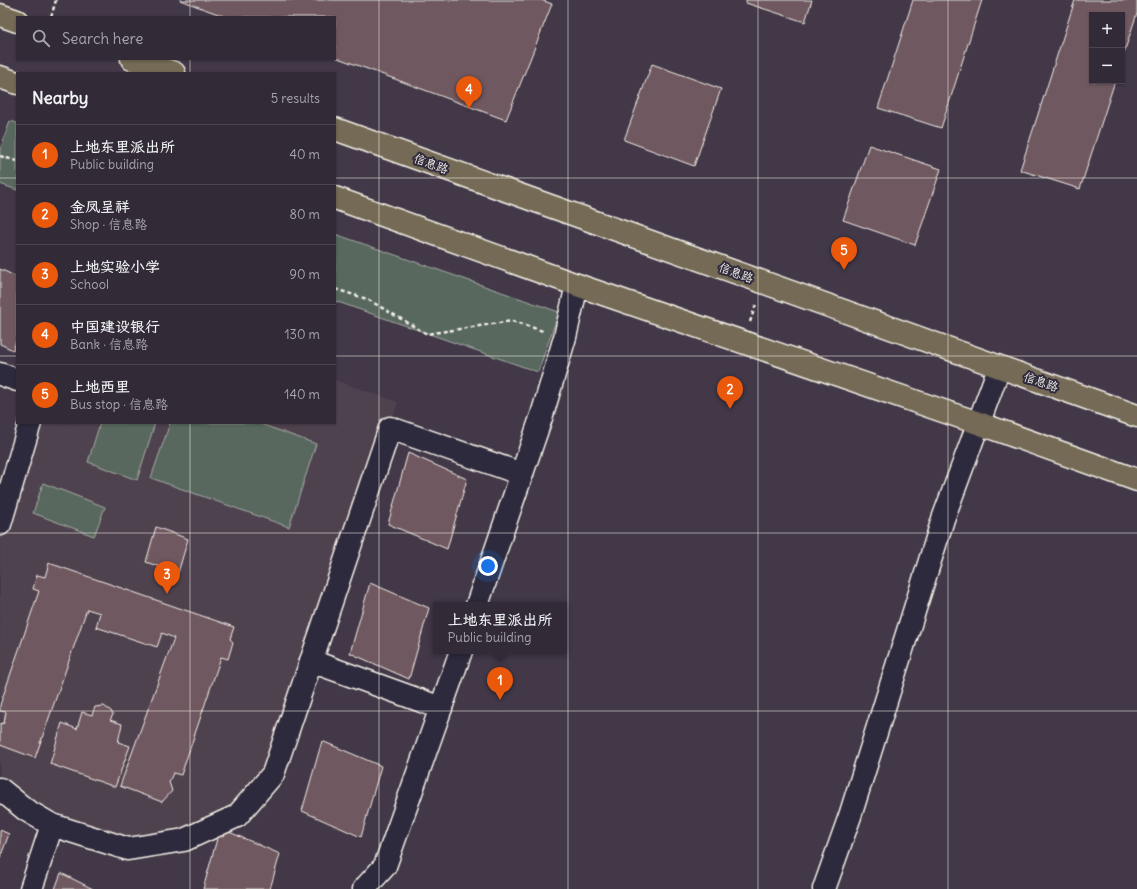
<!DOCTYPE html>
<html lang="en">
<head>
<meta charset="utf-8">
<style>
  :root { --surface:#322a36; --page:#3d3642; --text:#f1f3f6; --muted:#a8a7ad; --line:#4d4651; --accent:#ea580c }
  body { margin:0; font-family:Delius,"LXGW WenKai TC",sans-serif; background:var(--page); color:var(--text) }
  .controls { position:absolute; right:12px; top:12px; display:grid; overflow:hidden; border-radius:0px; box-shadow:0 1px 3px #0004 }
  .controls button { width:36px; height:36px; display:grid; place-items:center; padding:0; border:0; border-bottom:1px solid var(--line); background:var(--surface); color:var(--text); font:20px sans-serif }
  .you { position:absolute; left:488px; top:566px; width:14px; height:14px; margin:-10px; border:3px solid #fff; border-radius:50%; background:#1a73e8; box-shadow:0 0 0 6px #1a73e833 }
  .badge { display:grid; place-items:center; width:26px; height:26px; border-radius:50%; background:var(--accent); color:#fff; font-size:13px; font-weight:700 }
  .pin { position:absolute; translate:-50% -33px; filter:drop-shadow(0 1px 2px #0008) }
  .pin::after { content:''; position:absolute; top:21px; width:14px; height:12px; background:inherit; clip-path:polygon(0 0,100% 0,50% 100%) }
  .popup { position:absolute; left:433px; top:602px; width:134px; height:52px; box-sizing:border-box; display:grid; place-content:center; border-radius:0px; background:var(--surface); filter:drop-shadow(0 1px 3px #0005); font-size:13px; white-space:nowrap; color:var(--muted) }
  .popup b { font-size:15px; color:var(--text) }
  .popup::after { content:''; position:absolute; left:50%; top:100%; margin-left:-8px; border:8px solid transparent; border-top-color:var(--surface) }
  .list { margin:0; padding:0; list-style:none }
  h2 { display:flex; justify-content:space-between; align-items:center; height:52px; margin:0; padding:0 16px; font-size:17px }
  h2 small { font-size:13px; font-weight:400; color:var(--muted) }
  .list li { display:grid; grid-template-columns:26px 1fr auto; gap:12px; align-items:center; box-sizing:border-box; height:60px; padding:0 16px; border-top:1px solid var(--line) }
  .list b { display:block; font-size:15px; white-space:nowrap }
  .list p { margin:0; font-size:13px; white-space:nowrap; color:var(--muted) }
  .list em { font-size:13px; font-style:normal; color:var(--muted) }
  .icon { flex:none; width:22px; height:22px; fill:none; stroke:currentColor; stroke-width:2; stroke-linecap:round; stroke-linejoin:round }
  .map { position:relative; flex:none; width:1137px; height:889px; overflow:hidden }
  .search { position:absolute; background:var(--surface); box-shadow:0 1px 3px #0004; left:16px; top:16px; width:320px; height:44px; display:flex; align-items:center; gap:10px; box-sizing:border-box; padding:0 14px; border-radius:0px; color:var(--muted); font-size:15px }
  .panel { position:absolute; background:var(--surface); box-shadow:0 1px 3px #0004; left:16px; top:72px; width:320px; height:352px; border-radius:0px }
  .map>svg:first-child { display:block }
  .built { fill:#504250 }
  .green { fill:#58685f; stroke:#a6aca4 }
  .building { fill:#6f5861; stroke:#f4f1e8 }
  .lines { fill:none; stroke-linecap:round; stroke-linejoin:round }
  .minor-casing { stroke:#f4f1e8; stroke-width:25 }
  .major-casing { stroke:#f4f1e8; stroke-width:25 }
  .path { stroke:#f4f1e8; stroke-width:2.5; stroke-dasharray:4 3; stroke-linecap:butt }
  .minor { stroke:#2f2a3d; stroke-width:22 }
  .major { stroke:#746b55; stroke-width:22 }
  .grid { fill:none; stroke:#f4f1e8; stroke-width:1; stroke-opacity:0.55 }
  .labels { text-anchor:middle; stroke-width:4; stroke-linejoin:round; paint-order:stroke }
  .street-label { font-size:12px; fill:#f4f1e8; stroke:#2f2a3d }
</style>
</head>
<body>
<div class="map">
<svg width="1137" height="889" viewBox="0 0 1137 889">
  <rect width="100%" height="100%" fill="#423848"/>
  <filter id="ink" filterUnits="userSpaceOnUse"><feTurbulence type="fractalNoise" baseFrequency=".025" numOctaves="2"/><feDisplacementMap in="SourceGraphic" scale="8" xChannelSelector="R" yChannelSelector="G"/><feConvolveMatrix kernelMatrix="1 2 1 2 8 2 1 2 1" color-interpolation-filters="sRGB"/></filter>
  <g filter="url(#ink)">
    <polygon class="built" points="335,380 398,402 273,774 237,816 128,849 0,789 0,526 31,423 335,423"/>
    <g class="green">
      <polygon points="10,121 17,123 17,190 0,184 0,150"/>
      <polygon points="335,234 559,312 538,372 335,301"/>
      <polygon points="100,423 155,423 137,480 88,462"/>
      <polygon points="170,423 258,423 316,444 289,527 151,478"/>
      <polygon points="43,483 105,507 94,536 33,513"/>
    </g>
    <g class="building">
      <polygon points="180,0 541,0 552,4 506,120 335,57 335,17 226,17"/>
      <polygon points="746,0 812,0 805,22 746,3"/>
      <polygon points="913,0 982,0 941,128 878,108"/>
      <polygon points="1075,0 1137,0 1137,13 1122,59 1122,15 1092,15 1092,81 1115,81 1080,189 1020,170"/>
      <polygon points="652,64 721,89 694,166 624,140"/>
      <polygon points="869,145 941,169 915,245 843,220"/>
      <polygon points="0,269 17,277 17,338 13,350 0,344"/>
      <polygon points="408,453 467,479 447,549 388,524"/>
      <polygon points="156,527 188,539 178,573 146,562"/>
      <polygon points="49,563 234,627 230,639 233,642 228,659 221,657 181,775 173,773 169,782 172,791 162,802 120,786 174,638 162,633 157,647 96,627 100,613 87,609 35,758 0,745 0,724 4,723 6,712 0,711 0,705 39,591 33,589 37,575 45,577"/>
      <polygon points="370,583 429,608 409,679 350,653"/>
      <polygon points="104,706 111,711 113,715 110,720 122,724 118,742 130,746 115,787 50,764 62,723 77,729 82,712 92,715 95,707"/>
      <polygon points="322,741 381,766 361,837 302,811"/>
      <polygon points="220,828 280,854 270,889 203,889"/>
      <polygon points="0,830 9,834 0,858"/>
      <polygon points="61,873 93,889 55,889"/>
    </g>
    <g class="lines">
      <g class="minor-casing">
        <g id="minor">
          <polyline points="0,374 17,380"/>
          <polyline points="0,524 30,423"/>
          <polyline points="477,605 542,415 565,337 577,285"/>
          <polyline points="311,661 441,708"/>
          <polyline points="0,789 26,810 52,825 128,849 184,840 237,816 273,774 390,428 522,474"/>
          <polyline points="31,889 52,825"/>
          <polyline points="364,889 385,866 461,651"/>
          <polyline points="824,889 850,816 943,519 999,368"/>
        </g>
      </g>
      <g class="major-casing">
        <g id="major">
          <polyline points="0,15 17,21"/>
          <polyline points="132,59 174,73"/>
          <polyline points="0,77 17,83"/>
          <polyline points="335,129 1137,416"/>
          <polyline points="335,198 577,285 978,423 1137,480"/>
        </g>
      </g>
      <g class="path">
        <polyline points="51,17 56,0"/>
        <polyline points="0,156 17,161"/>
        <polyline points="335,289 367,299 427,334 512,321 543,331"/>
        <polyline points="750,322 756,304"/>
      </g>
      <use href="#minor" class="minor"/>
      <use href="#major" class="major"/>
    </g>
  </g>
  <path class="grid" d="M190,0V17M379,0V889M568,0V889M758,0V889M948,0V889M190,59V73M0,178H17M335,178H1137M0,356H17M335,356H1137M190,423V889M0,533H1137M0,711H1137"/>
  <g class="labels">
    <g class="street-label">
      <text transform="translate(431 164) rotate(20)" y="4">信息路</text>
      <text transform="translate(736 273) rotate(20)" y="4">信息路</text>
      <text transform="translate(1041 382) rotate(19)" y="4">信息路</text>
    </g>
  </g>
</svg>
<div class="controls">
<button>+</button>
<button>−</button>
</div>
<div class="you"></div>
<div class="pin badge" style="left:500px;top:700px">1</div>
<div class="popup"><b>上地东里派出所</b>Public building</div>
<div class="pin badge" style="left:730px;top:409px">2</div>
<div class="pin badge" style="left:167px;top:594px">3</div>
<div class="pin badge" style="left:469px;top:109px">4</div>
<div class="pin badge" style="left:844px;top:270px">5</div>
<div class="search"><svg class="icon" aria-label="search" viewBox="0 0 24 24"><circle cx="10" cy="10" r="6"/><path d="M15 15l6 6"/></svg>Search here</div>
<section class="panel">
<h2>Nearby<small>5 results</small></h2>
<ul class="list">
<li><span class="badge">1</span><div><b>上地东里派出所</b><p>Public building</p></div><em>40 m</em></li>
<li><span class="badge">2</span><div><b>金凤呈祥</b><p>Shop · 信息路</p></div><em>80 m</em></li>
<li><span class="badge">3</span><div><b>上地实验小学</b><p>School</p></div><em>90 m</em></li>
<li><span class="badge">4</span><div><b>中国建设银行</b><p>Bank · 信息路</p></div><em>130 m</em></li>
<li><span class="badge">5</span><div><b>上地西里</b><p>Bus stop · 信息路</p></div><em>140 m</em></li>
</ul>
</section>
</div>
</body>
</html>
